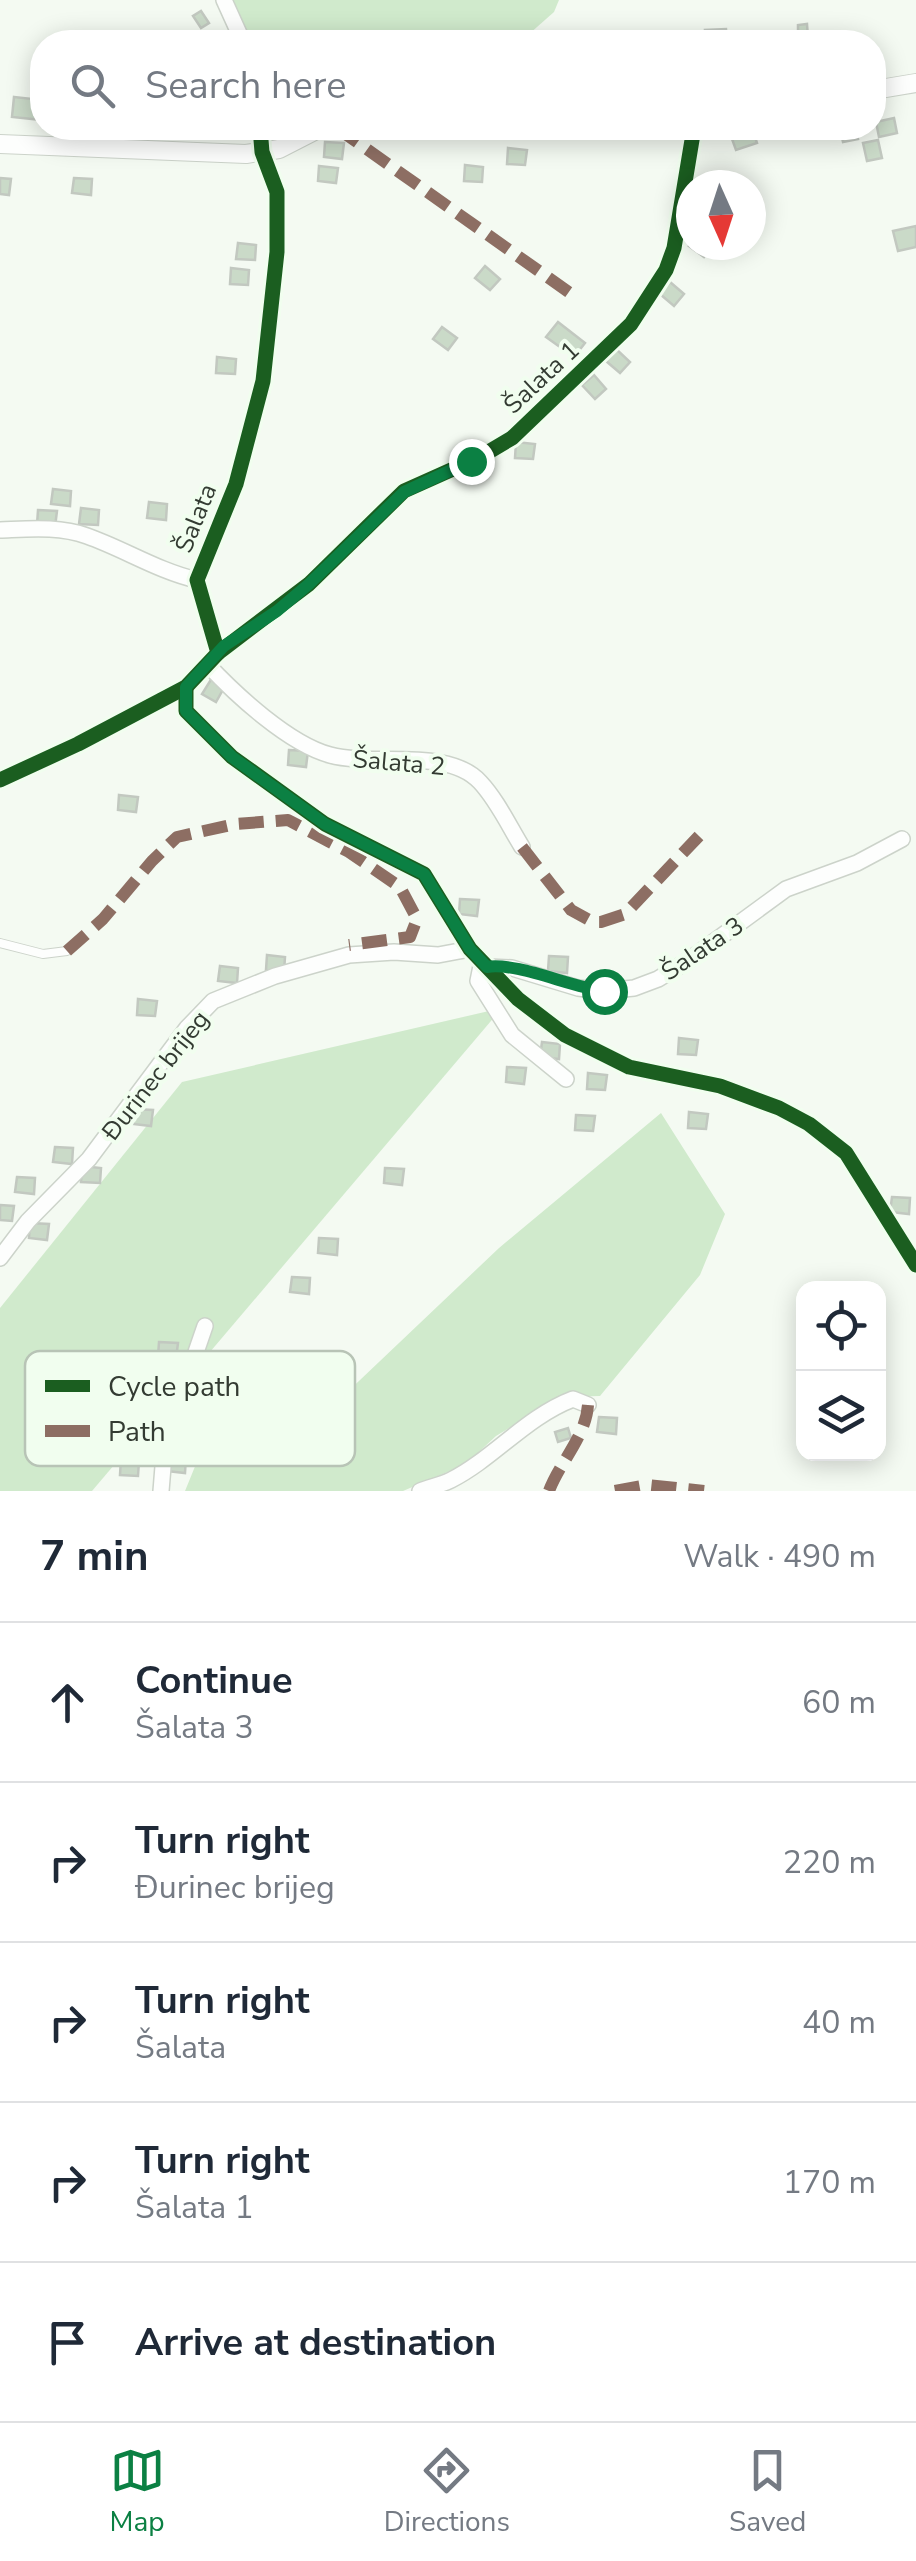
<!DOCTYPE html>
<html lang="en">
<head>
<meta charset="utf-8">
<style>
  :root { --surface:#fff; --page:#f2f2f3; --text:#1f2937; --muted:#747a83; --line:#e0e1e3; --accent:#0b8043 }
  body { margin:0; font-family:"Nunito Sans",sans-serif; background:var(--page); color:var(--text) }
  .controls { position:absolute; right:30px; bottom:30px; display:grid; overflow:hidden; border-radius:20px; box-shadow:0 5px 25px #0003 }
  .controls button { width:90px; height:90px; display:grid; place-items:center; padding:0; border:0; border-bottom:2px solid var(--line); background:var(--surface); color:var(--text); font:50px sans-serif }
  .compass { position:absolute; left:676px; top:170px; width:90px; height:90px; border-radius:50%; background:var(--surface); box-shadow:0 5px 25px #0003; rotate:177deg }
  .stop { position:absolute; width:30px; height:30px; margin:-22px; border:8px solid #0b8043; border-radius:50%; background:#fff }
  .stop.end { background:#0b8043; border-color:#fff; box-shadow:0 2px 10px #0008 }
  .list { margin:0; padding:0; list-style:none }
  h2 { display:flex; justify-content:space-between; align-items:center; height:130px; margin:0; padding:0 40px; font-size:42px }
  h2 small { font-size:32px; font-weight:400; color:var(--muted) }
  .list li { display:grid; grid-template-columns:65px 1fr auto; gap:30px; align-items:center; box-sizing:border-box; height:160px; padding:0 40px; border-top:2px solid var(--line) }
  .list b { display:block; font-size:38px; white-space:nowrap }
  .list p { margin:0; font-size:32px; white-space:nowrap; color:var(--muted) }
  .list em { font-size:32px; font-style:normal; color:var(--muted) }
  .icon { flex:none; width:55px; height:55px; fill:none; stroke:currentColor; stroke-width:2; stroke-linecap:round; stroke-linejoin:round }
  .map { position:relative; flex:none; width:916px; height:1491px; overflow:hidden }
  .search { position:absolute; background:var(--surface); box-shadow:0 5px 25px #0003; left:30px; right:30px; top:30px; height:110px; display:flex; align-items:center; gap:25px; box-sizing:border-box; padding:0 35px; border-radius:40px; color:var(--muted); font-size:38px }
  .sheet { height:930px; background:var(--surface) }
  nav { display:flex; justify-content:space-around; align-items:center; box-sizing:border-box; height:140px; border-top:2px solid var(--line); background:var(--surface); font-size:28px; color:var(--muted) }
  nav a { display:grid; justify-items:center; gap:5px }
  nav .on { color:var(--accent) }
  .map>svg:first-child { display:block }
  .green { fill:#d0eacc }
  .building { fill:#cadac8; stroke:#c2c8c0; stroke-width:2.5 }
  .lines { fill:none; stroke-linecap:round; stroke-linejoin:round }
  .service-casing { stroke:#ccd3ca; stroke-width:10 }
  .minor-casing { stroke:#ccd3ca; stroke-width:18 }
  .tertiary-casing { stroke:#ccd3ca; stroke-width:20 }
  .service { stroke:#fdfefd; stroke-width:8 }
  .minor { stroke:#fdfefd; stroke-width:15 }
  .tertiary { stroke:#fdfefd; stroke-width:18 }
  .quiet { stroke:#8d6e63; stroke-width:12; stroke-dasharray:25 12; stroke-linecap:butt }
  .cycleway-casing { stroke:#f1feef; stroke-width:21 }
  .cycleway { stroke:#1b5e20; stroke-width:15 }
  .route { stroke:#0b8043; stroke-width:12 }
  .labels { text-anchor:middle; stroke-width:8; stroke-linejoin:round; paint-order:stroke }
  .street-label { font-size:25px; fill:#333b32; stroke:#f1feef }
  .key { fill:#f1feef; stroke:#b8c4b6; stroke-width:2.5 }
  .key-label { font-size:28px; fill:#333b32 }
</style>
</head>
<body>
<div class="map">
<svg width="916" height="1491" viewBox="0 0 916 1491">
  <rect width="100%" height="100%" fill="#f4faf2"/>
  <g class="green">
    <polygon points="231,0 559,0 554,12 520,42 250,42"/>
    <polygon points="502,1008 92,1491 0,1491 0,1308 182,1082"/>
    <polygon points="661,1113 725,1214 700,1275 600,1396 561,1397 496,1436 466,1464 403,1491 185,1491 227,1388 320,1418 499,1248"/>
  </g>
  <g class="building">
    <polygon points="201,11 209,23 201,28 193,16"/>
    <polygon points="807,24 808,38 798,39 798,25"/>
    <polygon points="726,29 727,42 706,42 705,30"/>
    <polygon points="14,97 42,100 42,120 12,117"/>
    <polygon points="894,118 897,133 879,137 876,122"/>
    <polygon points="101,128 120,128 119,136 100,135"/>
    <polygon points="218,128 237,128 236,134 218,132"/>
    <polygon points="728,128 752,128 757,143 736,150"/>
    <polygon points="840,128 856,128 858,139 843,142"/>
    <polygon points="878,140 882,158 867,161 863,143"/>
    <polygon points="325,142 344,143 342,159 324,157"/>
    <polygon points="508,148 527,150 525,165 507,164"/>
    <polygon points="465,165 483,167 482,182 464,181"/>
    <polygon points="319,166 338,168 336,183 318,181"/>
    <polygon points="726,173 741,185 716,185"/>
    <polygon points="0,178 11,179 9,195 0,194"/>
    <polygon points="74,178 92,179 91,195 72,193"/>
    <polygon points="916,226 916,247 898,251 893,231"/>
    <polygon points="238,243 256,245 255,260 236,259"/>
    <polygon points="691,244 691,245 714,245 704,257 689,246"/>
    <polygon points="485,266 500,279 490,290 475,278"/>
    <polygon points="231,268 249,270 248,285 230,284"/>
    <polygon points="670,282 684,294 674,306 660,294"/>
    <polygon points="558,322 585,343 574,357 546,337"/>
    <polygon points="442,327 457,338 448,350 433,339"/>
    <polygon points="616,349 630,362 620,373 606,361"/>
    <polygon points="217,357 236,359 235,374 216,373"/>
    <polygon points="594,375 606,389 595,399 582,385"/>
    <polygon points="516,442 535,444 533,459 515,458"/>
    <polygon points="53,489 71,491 70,506 51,504"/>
    <polygon points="149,502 167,504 166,520 147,518"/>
    <polygon points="81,508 99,510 98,525 79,524"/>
    <polygon points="38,510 57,511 55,527 37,525"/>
    <polygon points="212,678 225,686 216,702 202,694"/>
    <polygon points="289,750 308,751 306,767 288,765"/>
    <polygon points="119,795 138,797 136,812 118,810"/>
    <polygon points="460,899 479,900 477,916 459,914"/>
    <polygon points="267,955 285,957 284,972 266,970"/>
    <polygon points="549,956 568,957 567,973 548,971"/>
    <polygon points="220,966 238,968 237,983 218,981"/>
    <polygon points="138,999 157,1001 155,1016 137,1015"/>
    <polygon points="679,1038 698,1040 696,1055 678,1054"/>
    <polygon points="542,1042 560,1044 559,1059 540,1057"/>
    <polygon points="507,1067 526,1068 524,1084 506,1082"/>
    <polygon points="588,1073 607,1075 605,1090 587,1089"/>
    <polygon points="134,1109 153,1110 151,1126 133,1124"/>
    <polygon points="689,1112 708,1114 706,1129 688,1128"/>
    <polygon points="576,1115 595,1116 593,1131 575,1130"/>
    <polygon points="55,1147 73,1148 72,1164 53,1162"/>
    <polygon points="82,1166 101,1168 100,1183 81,1182"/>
    <polygon points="385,1168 404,1169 402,1185 384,1183"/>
    <polygon points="17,1177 35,1178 34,1194 15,1192"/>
    <polygon points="892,1197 910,1198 909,1214 890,1212"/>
    <polygon points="0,1205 14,1206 12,1221 0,1220"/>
    <polygon points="30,1223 49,1224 47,1240 29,1238"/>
    <polygon points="319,1238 338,1239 337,1255 318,1253"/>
    <polygon points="292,1277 310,1278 309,1294 290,1292"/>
    <polygon points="159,1342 178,1343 176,1359 158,1357"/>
    <polygon points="599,1417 617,1418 616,1434 597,1432"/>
    <polygon points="568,1428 571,1438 558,1442 555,1432"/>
    <polygon points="168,1456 186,1457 185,1473 166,1471"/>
    <polygon points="121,1459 139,1461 138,1476 120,1475"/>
  </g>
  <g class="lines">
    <g class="service-casing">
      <polyline id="service" points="0,943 43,954 67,951"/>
    </g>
    <g class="minor-casing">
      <g id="minor">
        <polyline points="224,0 243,42"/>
        <path d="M0,530C29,529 59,526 87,536C124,549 158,571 197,580"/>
        <polyline points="218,653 309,584 404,491 480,457 512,438 631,324 666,270 674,248 694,128"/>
        <path d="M207,664C236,695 289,744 330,755C374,767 448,747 480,782C497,800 509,826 522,847"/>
        <polyline points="186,687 186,711 232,757 325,824 424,874 470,949 518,999 565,1035 629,1067 720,1086 779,1108 809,1124 846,1153 916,1265"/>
        <polyline points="0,780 78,744 186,687 218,653 197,580 236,484 263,381 277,252 277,192 262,152 260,128"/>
        <polyline points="482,961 478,981 512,1035 566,1079"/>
        <polyline points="487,967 512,968 578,988 604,991 634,988 658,979 689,960 786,889 857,863 902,839"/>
        <polyline points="0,1258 28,1221 89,1159 187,1028 213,1001 275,976 349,955 394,952 438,955 470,949"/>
        <polyline points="161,1491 165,1442 205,1326"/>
        <path d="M420,1491C430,1487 441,1485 451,1480C494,1458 526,1417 573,1399L588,1405"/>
      </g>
    </g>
    <g class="tertiary-casing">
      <g id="tertiary">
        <polyline points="874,90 916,83"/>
        <polyline points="0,144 246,154 279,149 320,128"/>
      </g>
    </g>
    <use href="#service" class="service"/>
    <use href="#minor" class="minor"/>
    <use href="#tertiary" class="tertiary"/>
    <g class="quiet">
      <polyline points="337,128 577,298"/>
      <polyline points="522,847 571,910 593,922 601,922 625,914 699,836"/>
      <polyline points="67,951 103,919 152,861 177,837 235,824 288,820 349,852 400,887 417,919 410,937 349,945"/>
      <path d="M549,1491C560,1462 586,1436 588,1405"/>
      <polyline points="615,1491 648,1485 704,1491"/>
    </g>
    <g class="cycleway-casing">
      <g id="cycleway">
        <polyline points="218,653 309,584 404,491 480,457 512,438 631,324 666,270 674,248 694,128"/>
        <polyline points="186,687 186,711 232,757 325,824 424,874 470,949 518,999 565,1035 629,1067 720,1086 779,1108 809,1124 846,1153 916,1265"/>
        <polyline points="0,780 78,744 186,687 218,653 197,580 236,484 263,381 277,252 277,192 262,152 260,128"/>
      </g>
    </g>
    <use href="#cycleway" class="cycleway"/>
  </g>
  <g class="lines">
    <path class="route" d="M471,461L404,492L309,584L277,611L224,646L186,687V711L232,757L325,824L424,874L470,949L487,967C517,962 570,987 604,991"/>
  </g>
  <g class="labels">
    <g class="street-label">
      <text transform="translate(541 377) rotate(-43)" y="9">Šalata 1</text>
      <text transform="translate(195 518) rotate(-68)" y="9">Šalata</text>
      <text transform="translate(399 762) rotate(5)" y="9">Šalata 2</text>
      <text transform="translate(702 948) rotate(-34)" y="9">Šalata 3</text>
      <text transform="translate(155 1075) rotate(-52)" y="9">Đurinec brijeg</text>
    </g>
  </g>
  <rect x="25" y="1351" width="330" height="115" rx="15" class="key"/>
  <rect x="45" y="1380" width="45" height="12" fill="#1b5e20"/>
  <rect x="45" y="1425" width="45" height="12" fill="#8d6e63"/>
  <g class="key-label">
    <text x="108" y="1396">Cycle path</text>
    <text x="108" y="1441">Path</text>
  </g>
</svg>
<div class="controls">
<button><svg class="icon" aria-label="locate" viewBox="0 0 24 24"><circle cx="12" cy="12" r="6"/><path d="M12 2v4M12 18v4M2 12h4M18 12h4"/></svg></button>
<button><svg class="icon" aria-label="layers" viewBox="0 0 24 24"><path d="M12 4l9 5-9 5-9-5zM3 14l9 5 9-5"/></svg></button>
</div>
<svg class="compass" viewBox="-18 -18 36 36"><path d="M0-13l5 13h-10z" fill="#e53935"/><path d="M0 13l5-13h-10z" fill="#747a83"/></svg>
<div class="stop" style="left:604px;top:991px"></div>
<div class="stop end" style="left:471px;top:461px"></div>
<div class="search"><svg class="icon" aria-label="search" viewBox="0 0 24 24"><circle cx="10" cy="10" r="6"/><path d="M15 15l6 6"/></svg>Search here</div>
</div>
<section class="sheet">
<h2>7 min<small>Walk · 490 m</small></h2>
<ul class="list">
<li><svg class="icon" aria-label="ahead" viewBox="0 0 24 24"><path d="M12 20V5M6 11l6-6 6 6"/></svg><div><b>Continue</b><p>Šalata 3</p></div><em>60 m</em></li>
<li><svg class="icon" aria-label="right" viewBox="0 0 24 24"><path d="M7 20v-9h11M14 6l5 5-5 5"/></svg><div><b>Turn right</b><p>Đurinec brijeg</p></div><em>220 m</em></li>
<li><svg class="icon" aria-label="right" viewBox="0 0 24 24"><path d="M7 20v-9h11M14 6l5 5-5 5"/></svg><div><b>Turn right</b><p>Šalata</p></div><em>40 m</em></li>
<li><svg class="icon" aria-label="right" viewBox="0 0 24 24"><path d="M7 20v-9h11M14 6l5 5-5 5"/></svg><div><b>Turn right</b><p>Šalata 1</p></div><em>170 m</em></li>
<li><svg class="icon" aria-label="arrive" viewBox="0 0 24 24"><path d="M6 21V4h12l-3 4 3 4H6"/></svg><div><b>Arrive at destination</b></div></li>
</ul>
</section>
<nav>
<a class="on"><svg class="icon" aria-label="map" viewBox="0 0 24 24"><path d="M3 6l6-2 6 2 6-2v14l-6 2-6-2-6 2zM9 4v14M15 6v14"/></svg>Map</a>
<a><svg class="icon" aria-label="directions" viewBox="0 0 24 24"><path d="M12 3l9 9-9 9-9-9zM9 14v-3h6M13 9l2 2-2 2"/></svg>Directions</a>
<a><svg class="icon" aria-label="saved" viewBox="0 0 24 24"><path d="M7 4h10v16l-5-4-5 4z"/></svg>Saved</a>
</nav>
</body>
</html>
